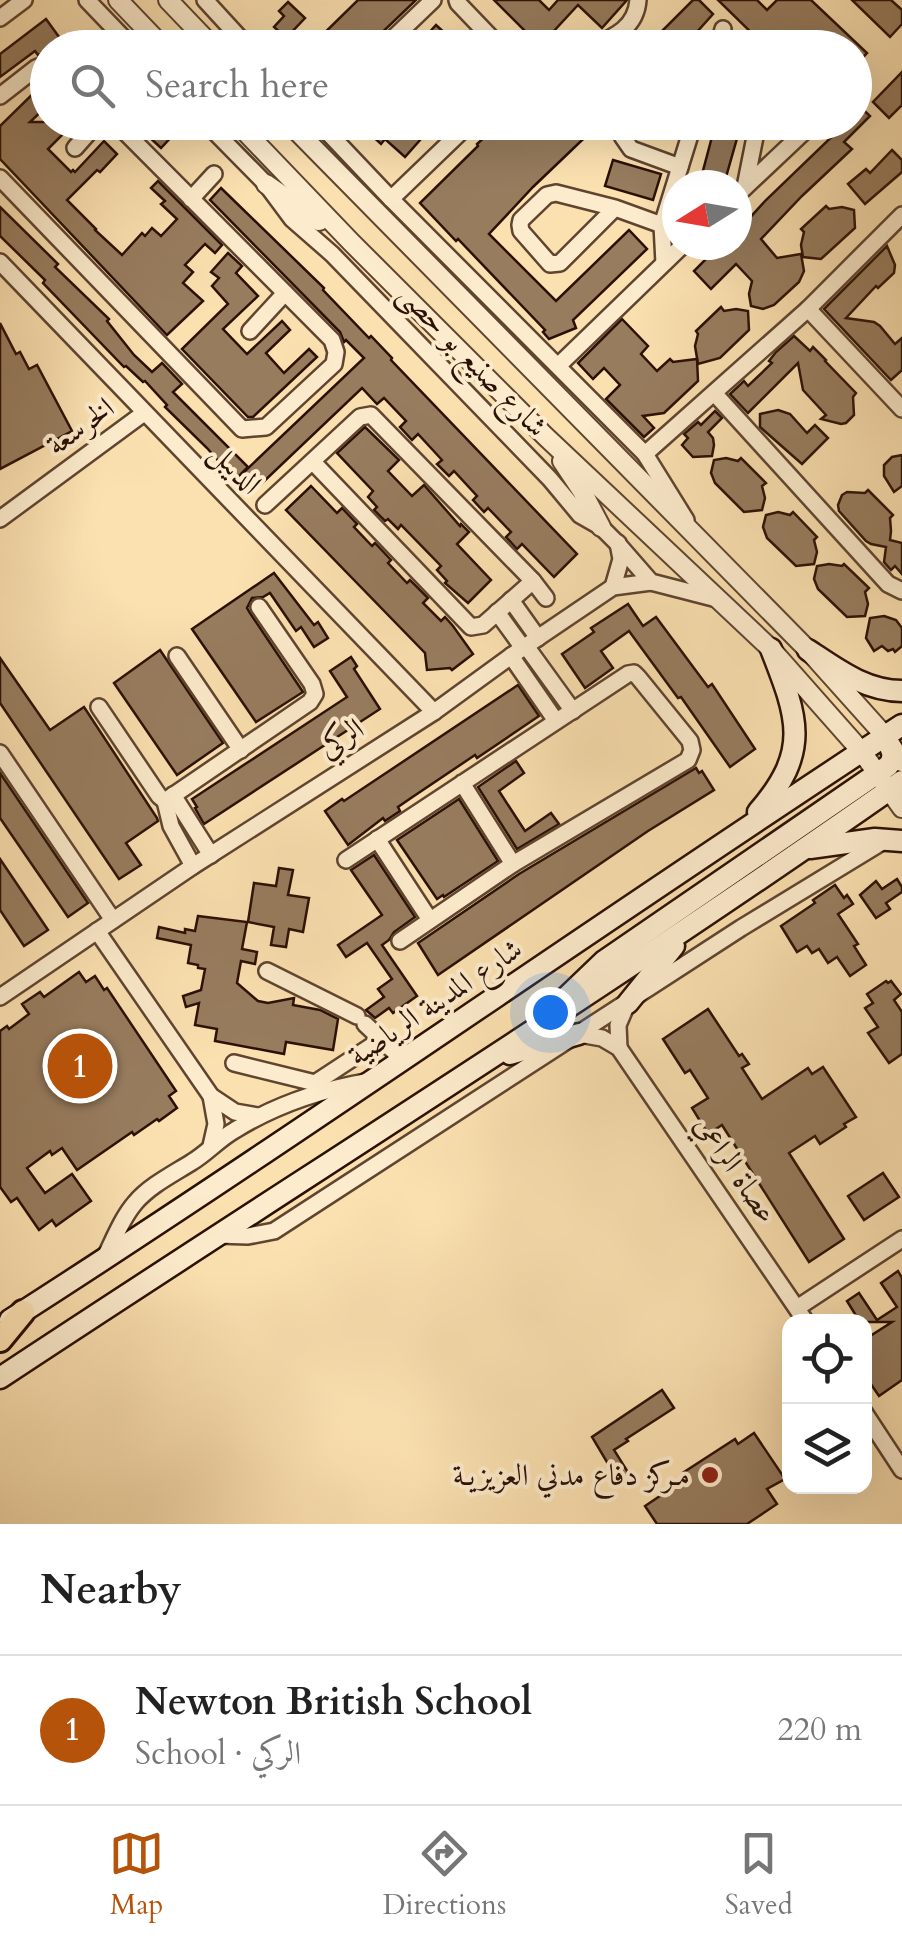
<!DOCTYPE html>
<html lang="en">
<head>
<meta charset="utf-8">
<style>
  :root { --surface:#fff; --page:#f2f2f2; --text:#222; --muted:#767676; --line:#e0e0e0; --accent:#b45309 }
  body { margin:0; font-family:Cardo,Amiri,serif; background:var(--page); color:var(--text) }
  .controls { position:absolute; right:30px; bottom:30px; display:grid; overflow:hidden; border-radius:20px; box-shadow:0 10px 40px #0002 }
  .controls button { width:90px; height:90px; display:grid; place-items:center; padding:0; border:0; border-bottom:2px solid var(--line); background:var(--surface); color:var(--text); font:50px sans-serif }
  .compass { position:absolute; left:662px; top:170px; width:90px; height:90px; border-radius:50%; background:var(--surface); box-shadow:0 10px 40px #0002; rotate:259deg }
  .you { position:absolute; left:550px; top:1012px; width:35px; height:35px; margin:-25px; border:8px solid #fff; border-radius:50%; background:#1a73e8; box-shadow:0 0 0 15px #1a73e833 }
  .badge { display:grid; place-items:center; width:65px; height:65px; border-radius:50%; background:var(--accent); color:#fff; font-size:32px; font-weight:700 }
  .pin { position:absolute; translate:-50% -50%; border:5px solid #fff; box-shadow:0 2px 10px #0006 }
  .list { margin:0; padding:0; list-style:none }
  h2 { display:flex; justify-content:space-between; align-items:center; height:130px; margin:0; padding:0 40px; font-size:42px }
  h2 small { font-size:32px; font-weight:400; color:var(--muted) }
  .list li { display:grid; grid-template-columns:65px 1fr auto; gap:30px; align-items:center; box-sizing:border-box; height:150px; padding:0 40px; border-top:2px solid var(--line) }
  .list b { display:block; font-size:38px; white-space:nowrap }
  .list p { margin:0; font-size:32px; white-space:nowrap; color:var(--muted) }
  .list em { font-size:32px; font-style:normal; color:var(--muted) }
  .icon { flex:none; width:55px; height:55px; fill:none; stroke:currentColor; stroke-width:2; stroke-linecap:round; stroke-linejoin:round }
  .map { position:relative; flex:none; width:902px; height:1524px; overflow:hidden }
  .search { position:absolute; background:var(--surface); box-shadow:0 10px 40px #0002; left:30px; right:30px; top:30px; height:110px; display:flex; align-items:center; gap:25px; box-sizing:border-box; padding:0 35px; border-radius:55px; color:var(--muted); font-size:38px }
  .sheet { height:280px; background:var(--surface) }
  nav { display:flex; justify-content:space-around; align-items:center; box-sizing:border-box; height:140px; border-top:2px solid var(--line); background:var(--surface); font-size:28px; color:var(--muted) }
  nav a { display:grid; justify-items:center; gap:5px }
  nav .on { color:var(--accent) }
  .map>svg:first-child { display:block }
  .building { fill:#977c5e; stroke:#2b1005; stroke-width:2.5 }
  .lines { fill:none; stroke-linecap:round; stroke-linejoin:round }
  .minor-casing { stroke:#5f4430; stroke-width:20 }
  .tertiary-casing { stroke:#5f4430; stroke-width:22 }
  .secondary-casing { stroke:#2b1005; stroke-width:25 }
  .primary-casing { stroke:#2b1005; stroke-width:28 }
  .minor { stroke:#fcebcc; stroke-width:15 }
  .tertiary { stroke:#fcebcc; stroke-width:18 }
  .secondary { stroke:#fcebcc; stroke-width:20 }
  .primary { stroke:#fbe0b0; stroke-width:22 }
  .poi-dot { fill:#8f2418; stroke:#fcebcc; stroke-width:4 }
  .labels { text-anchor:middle; stroke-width:8; stroke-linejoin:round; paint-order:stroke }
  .street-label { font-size:30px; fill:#2b1005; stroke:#fcebcc }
  .poi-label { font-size:30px; fill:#2b1005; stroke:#fcebcc; text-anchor:end }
</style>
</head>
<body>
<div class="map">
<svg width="902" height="1524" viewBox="0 0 902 1524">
  <rect width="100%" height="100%" fill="#fbe0b0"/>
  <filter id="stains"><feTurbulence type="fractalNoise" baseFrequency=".002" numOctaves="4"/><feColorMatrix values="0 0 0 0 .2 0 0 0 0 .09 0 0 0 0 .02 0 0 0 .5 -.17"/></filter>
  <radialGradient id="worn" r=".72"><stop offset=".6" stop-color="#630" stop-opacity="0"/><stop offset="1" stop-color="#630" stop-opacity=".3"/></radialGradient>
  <g class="building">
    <polygon points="358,0 416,0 373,41 372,48 309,48"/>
    <polygon points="494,0 539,0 549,10 558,0 627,0 602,28 578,5 540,46"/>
    <polygon points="693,0 699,0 713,14 696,33 681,48 645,48"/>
    <polygon points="718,0 757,0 767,10 777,0 811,0 867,53 854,67 854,48 767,48"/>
    <polygon points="852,0 891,0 902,10 902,24 890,37"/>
    <polygon points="288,2 305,18 286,38 274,27 284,16 279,11"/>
    <polygon points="46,19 67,48 48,48 48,52 38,55 35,51 0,77 0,54"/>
    <polygon points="436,25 461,48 415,48"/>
    <polygon points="902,72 902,105 889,118 873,102"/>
    <polygon points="48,79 48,105 30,122 75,122 48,149 71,172 73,170 75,172 104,141 117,154 100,172 97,170 67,200 96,229 95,230 122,255 142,233 145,236 152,228 161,236 177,219 161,204 165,201 151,188 158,181 222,245 215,253 205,244 185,265 193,272 183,283 203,301 167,335 0,159 0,126"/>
    <polygon points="854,101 870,116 844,142 852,149 802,196 761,239 777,258 801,254 804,271 799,282 774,305 763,309 751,306 749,294 752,281 736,264 711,289 694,271 720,245 737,245 737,232 766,200 847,122 854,122"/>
    <polygon points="133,122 164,122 175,133 161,148"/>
    <polygon points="379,122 436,122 405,157 385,139 381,144 369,133"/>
    <polygon points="501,122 601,122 533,187 489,234 556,301 629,230 647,249 573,320 576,328 549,339 543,332 545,330 458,239 456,241 420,203 478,146 477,144"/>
    <polygon points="716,122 740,128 724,184 701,178"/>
    <polygon points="892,150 902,160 902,172 865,204 848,184 866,169 870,173"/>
    <polygon points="613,160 661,174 653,200 605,186"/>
    <polygon points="221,188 324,288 323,290 369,338 371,336 392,358 391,360 577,554 554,577 522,544 517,549 506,537 511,532 488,508 484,512 473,500 477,496 454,471 449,476 437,464 442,460 418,434 412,440 400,427 406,421 384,398 377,404 362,388 257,488 243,473 364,358 346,340 344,342 340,332 210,200"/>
    <polygon points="826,206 829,209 842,207 854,210 855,228 821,259 803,257 801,245 804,232 801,229"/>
    <polygon points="0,207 58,264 55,267 109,319 107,321 134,355 152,372 162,363 182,384 173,392 248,467 235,480 207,448 165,407 167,405 145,381 143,382 126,366 124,367 43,283 45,280 0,236"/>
    <polygon points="887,246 895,265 894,273 878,288 876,286 846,318 874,322 880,326 895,344 902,338 902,370 891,380 824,309"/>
    <polygon points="228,253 242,266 236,273 258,296 223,329 247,354 282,321 290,330 266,353 284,373 309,349 317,357 253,417 248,417 182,349 228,304 212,286 219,278 211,272"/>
    <polygon points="721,307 724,311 736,309 748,311 749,330 720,358 698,364 695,346 698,334 696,331"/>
    <polygon points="622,319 648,346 641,354 657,371 670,359 673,362 697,359 698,381 664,413 643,416 654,428 644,437 606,399 620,385 604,368 593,379 578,363"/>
    <polygon points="0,323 16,354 20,352 29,369 37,365 72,431 0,469"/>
    <polygon points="794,336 810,351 813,347 826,360 825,361 856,393 853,397 854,415 846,423 841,424 821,419 826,415 803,390 798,363 748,413 730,394 744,381 748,386 772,363 769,361 776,352"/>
    <polygon points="778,410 790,414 807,433 815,425 828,438 802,464 760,427 760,414"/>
    <polygon points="715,411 722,418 708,432 713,438 714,445 712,456 693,457 682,445 688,438 684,434 698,422 701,425"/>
    <polygon points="365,427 399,460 388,471 412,496 424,485 460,526 461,524 469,532 457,544 491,580 468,603 445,583 447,581 437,570 441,566 401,525 398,529 388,519 385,521 374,510 377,507 368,497 373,491 337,453"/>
    <polygon points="902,455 902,486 894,492 884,476 884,465 892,457"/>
    <polygon points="726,458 738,461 741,458 766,483 762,486 765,498 762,510 744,512 715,483 711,473 714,460"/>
    <polygon points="311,486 337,513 342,508 357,524 354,527 372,546 375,543 391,560 388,563 407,583 410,580 428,598 423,603 441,621 445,617 453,626 473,654 452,670 450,668 427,670 425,653 286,510"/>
    <polygon points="868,490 893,515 890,518 891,531 890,540 902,543 902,574 895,566 891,570 884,562 886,547 871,544 866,541 839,511 838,505 842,495 847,492 865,493"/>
    <polygon points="778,512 790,515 793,512 817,537 814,540 817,552 814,564 796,566 767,538 763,527 766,515"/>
    <polygon points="829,564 842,566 844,564 869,588 865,592 868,604 865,616 847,617 818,589 814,579 817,566"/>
    <polygon points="274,573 314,625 318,622 328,638 314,647 301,627 296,631 270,593 263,597 252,598 247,608 250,613 303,692 256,722 192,629"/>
    <polygon points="628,604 643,626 656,617 708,687 712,684 755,749 730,767 681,697 678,698 629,631 601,651 613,668 585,688 562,654 594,632 591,628"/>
    <polygon points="884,616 896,620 902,628 902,646 895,652 893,649 888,651 882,646 874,651 866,638 870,618"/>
    <polygon points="160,650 223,743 177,775 114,683"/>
    <polygon points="351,657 357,666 354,669 380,709 204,824 195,808 197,807 192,799 347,697 330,671"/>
    <polygon points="0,658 50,730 84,707 157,818 158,821 126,843 141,865 119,879 0,703"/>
    <polygon points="518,685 539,716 477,758 475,755 414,796 398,807 400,811 385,821 383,818 348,845 325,811 342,799 344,801"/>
    <polygon points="516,761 524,773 499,791 525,831 551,813 559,824 517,849 478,787"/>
    <polygon points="696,768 699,773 702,771 714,790 648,831 438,975 418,943 519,874"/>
    <polygon points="0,773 88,903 68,917 0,818"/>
    <polygon points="459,799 498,861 444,897 443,895 437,899 397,840"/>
    <polygon points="374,855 415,917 394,932 389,940 382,945 417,996 393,1013 389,1008 375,1018 366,1010 384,997 378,989 392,979 367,943 346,957 338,945 382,915 351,870"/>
    <polygon points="0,859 48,930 24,946 0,910"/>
    <polygon points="279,868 293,870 288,895 309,898 303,932 289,929 286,947 271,945 274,927 248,922 254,883 276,886"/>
    <polygon points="897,879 902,887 902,892 886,903 890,909 876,918 860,895 876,881 882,889"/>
    <polygon points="835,885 844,898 847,895 853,904 838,914 858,944 854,946 866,965 850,976 837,957 828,963 819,949 812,953 807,946 797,952 781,926 815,903 813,900"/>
    <polygon points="198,916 247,922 242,949 257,952 255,964 241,961 237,983 258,1001 268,1003 294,998 293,1005 320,1010 338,1019 333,1050 286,1042 284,1054 215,1041 217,1029 195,1025 199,1003 186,1007 183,996 201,990 205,969 198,968 198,965 188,963 191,945 157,938 159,927 185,933 185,929 195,931"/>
    <polygon points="79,972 86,982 95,976 104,990 107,988 176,1091 169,1096 177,1108 159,1121 157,1119 134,1135 132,1132 77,1170 62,1148 52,1155 50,1151 27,1168 45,1193 72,1174 91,1201 56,1226 52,1220 39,1230 17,1198 11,1202 0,1187 0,1031 7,1026 9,1029 29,1014 22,1004 40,992 44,997"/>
    <polygon points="886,981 888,983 891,981 901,994 894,1000 902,1012 902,1054 889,1063 868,1033 878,1027 865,1008 873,1003 867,994"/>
    <polygon points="708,1009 739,1056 742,1054 749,1064 742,1068 762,1099 808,1068 812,1074 823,1067 856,1117 844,1124 846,1127 820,1144 815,1136 789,1153 844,1239 809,1262 722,1125 708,1134 692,1108 708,1098 690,1070 685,1073 663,1039"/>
    <polygon points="883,1173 899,1197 864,1220 848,1196"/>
    <polygon points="898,1271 902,1278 902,1380 879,1396 864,1374 864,1340 892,1322 860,1322 847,1301 859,1293 877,1320 897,1307 881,1283"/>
    <polygon points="662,1390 674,1408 626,1439 628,1441 614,1450 631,1477 620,1484 592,1437"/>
    <polygon points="754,1433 785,1479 767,1489 777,1504 747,1524 657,1524 645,1506 688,1477 684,1472 735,1439 738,1444"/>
  </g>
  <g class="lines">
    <g class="minor-casing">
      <g id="minor">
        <polyline points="87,0 133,48"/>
        <polyline points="205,0 249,48"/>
        <polyline points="457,0 458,3 501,48"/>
        <polyline points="0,18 24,0"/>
        <polyline points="383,48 433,0"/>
        <path d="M590,48C614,37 636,28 638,0"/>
        <polyline points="718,48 723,29"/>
        <polyline points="0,96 36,68 48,63"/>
        <polyline points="205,122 266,184 292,219 332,254 550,479 580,515 601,527 617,543 651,582 717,599"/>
        <polyline points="318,122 391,199 645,454 686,520"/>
        <polyline points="624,122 622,136 631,149 680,167"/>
        <polyline points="75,148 98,122"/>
        <polyline points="0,178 242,429 266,427 334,364 336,352 332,340 115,122"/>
        <polyline points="745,187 758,122"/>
        <polyline points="737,195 807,129 808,122"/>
        <polyline points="191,199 214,174"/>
        <polyline points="391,199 471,122"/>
        <polyline points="615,208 560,263 550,264 521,231 520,225 521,220 547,195 556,193 615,208 662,225 677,226"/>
        <polyline points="0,262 434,712"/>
        <polyline points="664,263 662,225 694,122"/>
        <polyline points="808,309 902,409"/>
        <polyline points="250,331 285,293"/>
        <polyline points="559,365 683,245"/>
        <polyline points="715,394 888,584 902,591"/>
        <polyline points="645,454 808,309 902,215"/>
        <polyline points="265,505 360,417 371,415 533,581 483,625 471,627 313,462"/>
        <polyline points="0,519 144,413"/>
        <polyline points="533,581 546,598"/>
        <polyline points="613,587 621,559 618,543"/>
        <polyline points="511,600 538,638"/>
        <polyline points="497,612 523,648"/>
        <polyline points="526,646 573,711"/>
        <polyline points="177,656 241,750"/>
        <polyline points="511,656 556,721"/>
        <polyline points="99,707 159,796 165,801 310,702 315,694 312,684 259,607"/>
        <polyline points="0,753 113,920"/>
        <polyline points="173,795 211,855"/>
        <polyline points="165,801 171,826 193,866"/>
        <polyline points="377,839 430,920"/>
        <polyline points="346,860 628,674 634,673 638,677 690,741 692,750 688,760 513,864 462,783"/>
        <polyline points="97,931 211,1096 235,1112 258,1116"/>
        <polyline points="400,941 513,864"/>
        <polyline points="267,971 357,1016"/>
        <polyline points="0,997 193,866 434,712 511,656 613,587 651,582"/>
        <polyline points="365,1024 403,1060"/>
        <polyline points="579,1034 602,1038 619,1048 806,1322"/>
        <polyline points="619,1048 618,1025 627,1004"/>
        <polyline points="234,1063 315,1083 382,1039"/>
        <polyline points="211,1096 216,1124 211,1146"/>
        <polyline points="217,1235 248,1236 274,1231 741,928 887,839"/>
        <path d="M105,1257C114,1239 122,1218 135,1203C149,1186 173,1174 192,1162C207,1153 219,1139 235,1130C274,1106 321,1090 365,1082"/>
        <polyline points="797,1308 902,1239"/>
        <polyline points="864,1412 902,1470"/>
      </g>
    </g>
    <g class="tertiary-casing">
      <g id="tertiary">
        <polyline points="118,0 164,48"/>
        <polyline points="168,0 214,48"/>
        <polyline points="236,122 351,242 545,436 771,649 862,752 902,808"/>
        <polyline points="288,122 808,650 885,736 902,762"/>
        <polyline points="266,184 319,221"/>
        <polyline points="562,461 582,491 601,527"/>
      </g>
    </g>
    <g class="secondary-casing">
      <g id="secondary">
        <path d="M808,650C837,669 865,691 902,691"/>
        <path d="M758,812C811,751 798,718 771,649"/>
        <polyline points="810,848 875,839 902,841"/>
        <polyline points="628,1003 674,946"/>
        <path d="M556,1007L604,961L888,766C897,756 890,747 885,736"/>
        <polyline points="510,1054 579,1034"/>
        <path d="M10,1320C311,1127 603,920 902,725"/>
        <path d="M0,1378C301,1179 607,988 902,781"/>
      </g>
    </g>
    <g class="primary-casing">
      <polyline id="primary" points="0,1340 23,1312"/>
    </g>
    <use href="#minor" class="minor"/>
    <use href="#tertiary" class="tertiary"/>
    <use href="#secondary" class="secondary"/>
    <use href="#primary" class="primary"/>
  </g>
  <circle class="poi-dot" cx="710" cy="1475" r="10"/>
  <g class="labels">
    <g class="street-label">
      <text transform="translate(473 360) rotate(46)" y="10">شارع صنيع بو حصى</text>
      <text transform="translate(80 426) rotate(-36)" y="10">الخرسعة</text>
      <text transform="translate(236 468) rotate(46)" y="10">الديبل</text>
      <text transform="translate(341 738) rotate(-33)" y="10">الركي</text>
      <text transform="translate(435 1002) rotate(-34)" y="10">شارع المدينة الرياضية</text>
      <text transform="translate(736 1169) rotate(56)" y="10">عصاة الراعي</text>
    </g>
    <g class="poi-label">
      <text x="690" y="1485">مـركز دفاع مدني العزيزيـة</text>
    </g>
  </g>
  <rect width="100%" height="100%" filter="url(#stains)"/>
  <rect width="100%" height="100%" fill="url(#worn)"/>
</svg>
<div class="controls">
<button><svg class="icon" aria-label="locate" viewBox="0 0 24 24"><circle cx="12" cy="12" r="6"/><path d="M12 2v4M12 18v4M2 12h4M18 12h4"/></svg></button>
<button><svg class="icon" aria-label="layers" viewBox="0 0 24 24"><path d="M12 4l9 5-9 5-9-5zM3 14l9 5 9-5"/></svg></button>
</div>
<svg class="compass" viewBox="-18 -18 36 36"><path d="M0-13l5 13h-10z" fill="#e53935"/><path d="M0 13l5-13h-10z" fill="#767676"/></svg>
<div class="you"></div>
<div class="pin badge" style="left:80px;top:1066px">1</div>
<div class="search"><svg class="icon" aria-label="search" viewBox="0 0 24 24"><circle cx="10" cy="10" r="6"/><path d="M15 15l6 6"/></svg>Search here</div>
</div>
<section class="sheet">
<h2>Nearby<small></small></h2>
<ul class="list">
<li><span class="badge">1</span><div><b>Newton British School</b><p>School · الركي</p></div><em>220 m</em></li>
</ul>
</section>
<nav>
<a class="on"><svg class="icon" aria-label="map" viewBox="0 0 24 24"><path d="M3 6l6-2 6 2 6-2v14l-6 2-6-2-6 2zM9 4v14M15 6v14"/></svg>Map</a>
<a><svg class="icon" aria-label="directions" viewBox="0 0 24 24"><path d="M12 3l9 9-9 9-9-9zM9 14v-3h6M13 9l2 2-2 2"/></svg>Directions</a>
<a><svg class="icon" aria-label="saved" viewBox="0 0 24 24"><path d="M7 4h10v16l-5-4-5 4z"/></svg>Saved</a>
</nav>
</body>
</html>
